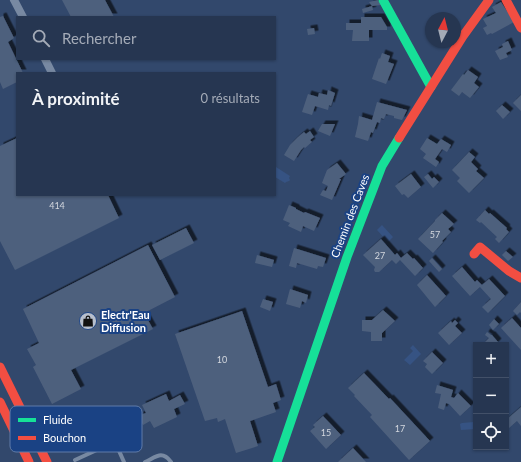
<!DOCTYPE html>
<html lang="fr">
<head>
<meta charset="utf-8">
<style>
  :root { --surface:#263651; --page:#32415b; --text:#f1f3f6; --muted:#a4abb7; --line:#425068 }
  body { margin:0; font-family:Lato,sans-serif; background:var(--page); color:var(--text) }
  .controls { position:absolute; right:12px; bottom:12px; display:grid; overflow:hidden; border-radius:0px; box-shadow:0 1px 3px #0004 }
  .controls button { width:36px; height:36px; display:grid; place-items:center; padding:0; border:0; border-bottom:1px solid var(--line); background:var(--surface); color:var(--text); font:20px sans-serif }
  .compass { position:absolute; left:425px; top:12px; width:36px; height:36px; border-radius:50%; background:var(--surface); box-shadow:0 1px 3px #0004; rotate:7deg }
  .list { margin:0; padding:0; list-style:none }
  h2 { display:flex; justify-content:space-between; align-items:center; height:52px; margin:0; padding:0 16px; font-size:17px }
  h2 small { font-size:13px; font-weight:400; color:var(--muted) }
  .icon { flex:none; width:22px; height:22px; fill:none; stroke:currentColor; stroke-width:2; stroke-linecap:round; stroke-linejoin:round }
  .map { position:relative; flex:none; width:521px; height:462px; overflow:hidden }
  .search { position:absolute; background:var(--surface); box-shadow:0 1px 3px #0004; left:16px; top:16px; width:260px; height:44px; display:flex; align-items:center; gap:10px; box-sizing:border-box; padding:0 14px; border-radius:0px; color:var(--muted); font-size:15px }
  .panel { position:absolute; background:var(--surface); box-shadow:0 1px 3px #0004; left:16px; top:72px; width:260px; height:124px; border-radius:0px }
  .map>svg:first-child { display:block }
  .water { fill:#365383 }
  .building { fill:#4e607d; filter:url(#shadow) }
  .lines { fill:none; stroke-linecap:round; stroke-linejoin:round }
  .lane { stroke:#7889a2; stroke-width:4 }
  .street { stroke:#7889a2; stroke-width:8 }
  .fast { stroke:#16e098; stroke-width:9 }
  .jam { stroke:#f24e42; stroke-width:9 }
  .labels { text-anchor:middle; stroke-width:4; stroke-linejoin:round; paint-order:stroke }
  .number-label { font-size:9px; fill:#d3d7de }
  .street-label { font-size:11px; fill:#fff; stroke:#1a4284 }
  .poi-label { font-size:11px; font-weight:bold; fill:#fff; stroke:#1a4284; text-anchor:start }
  .key { fill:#1a4284; stroke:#5f7ba9; stroke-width:1 }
  .key-label { font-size:11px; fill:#fff }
</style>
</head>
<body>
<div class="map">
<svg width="521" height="462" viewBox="0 0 521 462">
  <defs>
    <filter id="shadow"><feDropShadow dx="3.5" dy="-3.5" stdDeviation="0" flood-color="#0009"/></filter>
  </defs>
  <rect width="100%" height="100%" fill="#32486c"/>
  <g class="water">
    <polygon points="276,167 290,176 289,178 290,180 289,181 286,182 285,183 275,177 275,169"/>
    <polygon points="382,225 393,237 388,242 377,230"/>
    <polygon points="413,345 421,354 410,365 404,360 413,351 410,348"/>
    <polygon points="474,422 476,427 475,429 461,430 460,424 462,423"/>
  </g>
  <g class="building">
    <polygon points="62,0 105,0 114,17 71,17"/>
    <polygon points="378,0 381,5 372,6 369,2"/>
    <polygon points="501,2 514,22 492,34 491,33 487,35 483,28 487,26 483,19 496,13 492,7"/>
    <polygon points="372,6 373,10 363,13 362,9"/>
    <polygon points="3,16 14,38 8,42 23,73 17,73 17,82 3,89 0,82 0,17"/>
    <polygon points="361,17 381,17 387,27 387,30 369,30 369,41 352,41 353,30 346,30 346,23 361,23"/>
    <polygon points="314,28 315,34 308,35 307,29"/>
    <polygon points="508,41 512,50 506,53 508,57 500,60 495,51 503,47 502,44"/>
    <polygon points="382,53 390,56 388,62 394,64 386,84 372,79 379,58 380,59"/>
    <polygon points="468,70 478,77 474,83 479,87 470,98 462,92 459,96 451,90 463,74 464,75"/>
    <polygon points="328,90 335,93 331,106 329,105 328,110 315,106 312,115 302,112 308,94 318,97 319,93 327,95"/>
    <polygon points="521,95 521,111 513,103"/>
    <polygon points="377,102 407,110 402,120 394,118 394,116 386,114 384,119 381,118 380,123 377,122 373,133 371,132 368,141 355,137 358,124 359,116 372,120"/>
    <polygon points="502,105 510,112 503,119 496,111"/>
    <polygon points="322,124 335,124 330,136 318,131"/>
    <polygon points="310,131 314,137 310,140 312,142 305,148 304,147 301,150 294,161 284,155 290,145 298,137 304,132 306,134"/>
    <polygon points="17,138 17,195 108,195 119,218 15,270 0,241 0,146"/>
    <polygon points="427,138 437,144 441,139 451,145 447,152 442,149 435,159 439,162 436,167 423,158 426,154 420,149"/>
    <polygon points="469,152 475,157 471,162 478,169 476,171 484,178 469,193 457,181 460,178 452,170"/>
    <polygon points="337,163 346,174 339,179 341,179 332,200 320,195 323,190 326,191 328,186 322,183 327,170"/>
    <polygon points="411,174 421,187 408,198 404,194 402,195 395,186"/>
    <polygon points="428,174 432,179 434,177 439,182 433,188 424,177"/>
    <polygon points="289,205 296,208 296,209 304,213 305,212 320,218 314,231 303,226 301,232 288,226 290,223 283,220"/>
    <polygon points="485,210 489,214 490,213 507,228 506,229 509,232 499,243 495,239 497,237 481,222 480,223 476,220"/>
    <polygon points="442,213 454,224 448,229 451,232 442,241 443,242 433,253 418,239 435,221 435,220"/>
    <polygon points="186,228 194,243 160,260 152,245"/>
    <polygon points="381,239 395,255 397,253 401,258 407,253 413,259 414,258 423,268 415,276 400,260 396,264 392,260 379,272 375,272 374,270 375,267 363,255"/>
    <polygon points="148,245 175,297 144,313 153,329 71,370 81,389 52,404 33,367 36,365 27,349 39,343 23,309"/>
    <polygon points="294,248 326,258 323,267 318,266 317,269 297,263 296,268 289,266"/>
    <polygon points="506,251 513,257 508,261 502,255"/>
    <polygon points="257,255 274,260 272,267 255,263"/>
    <polygon points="432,258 442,269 439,272 429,261"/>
    <polygon points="462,267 475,282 477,280 482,285 489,279 505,296 488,313 482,307 491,299 480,287 470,296 452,276"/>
    <polygon points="427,275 446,296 435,307 417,285"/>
    <polygon points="290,289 308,295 306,303 302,301 300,308 286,304"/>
    <polygon points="263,299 273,302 270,311 260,307"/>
    <polygon points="521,302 521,313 520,312 517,315 513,311"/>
    <polygon points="383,310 395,321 382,333 382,341 371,341 371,332 362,331 362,320 372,320"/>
    <polygon points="242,311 268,387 276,384 281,400 273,403 276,412 250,421 258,446 236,453 225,419 218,422 217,418 205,421 175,334"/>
    <polygon points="512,318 521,328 521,350 501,328"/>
    <polygon points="494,319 499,324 493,330 489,325"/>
    <polygon points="455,320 458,323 455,326 462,333 449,345 438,333 451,321 452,323"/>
    <polygon points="487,332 491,335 492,335 498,342 495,345 482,345 489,338 485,335"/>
    <polygon points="432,352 443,363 432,374 425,367 427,364 423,361"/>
    <polygon points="364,373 389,399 390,398 430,441 409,460 370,417 372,415 354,396 355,395 348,388"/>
    <polygon points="437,385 453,390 451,397 454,398 458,393 471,406 460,416 449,404 446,403 444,410 438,408 441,394 435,393"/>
    <polygon points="166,394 169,401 180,395 185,404 174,409 177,417 154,428 150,421 143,425 140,419 140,415 146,413 142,405"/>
    <polygon points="521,407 521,426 517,421 509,428 506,425 506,420"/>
    <polygon points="323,416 341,435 326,449 310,431 315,427 313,425"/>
    <polygon points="353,448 366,462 338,462"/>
  </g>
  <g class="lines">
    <g class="lane">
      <polyline points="75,460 112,443 116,444 124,462"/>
      <path d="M145,462C156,457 162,450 171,462"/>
    </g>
    <g class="street">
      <polyline points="14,0 23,17"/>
      <polyline points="45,59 52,73"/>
    </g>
    <g class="fast">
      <polyline points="383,0 431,87"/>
      <polyline points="277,462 347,257 382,166 399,138"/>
    </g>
    <g class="jam">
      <polyline points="506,0 521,28"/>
      <polyline points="399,138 463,36 489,0"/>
      <polyline points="474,254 480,247 509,271 521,278"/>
      <polyline points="0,367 47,462"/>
      <polyline points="0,402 29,462"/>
    </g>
  </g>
  <defs>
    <g id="shop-disc" transform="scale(0.9)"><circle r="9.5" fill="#b7bfcc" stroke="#1a4284"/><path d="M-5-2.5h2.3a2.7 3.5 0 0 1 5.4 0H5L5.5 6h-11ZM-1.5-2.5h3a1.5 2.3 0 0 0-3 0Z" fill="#111"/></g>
  </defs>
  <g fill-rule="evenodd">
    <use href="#shop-disc" x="88" y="321"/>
  </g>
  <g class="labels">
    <g class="number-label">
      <text x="57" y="209">414</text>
      <text x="435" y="238">57</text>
      <text x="380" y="259">27</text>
      <text x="222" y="363">10</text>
      <text x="400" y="432">17</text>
      <text x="326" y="436">15</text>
    </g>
    <g class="street-label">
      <text transform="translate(350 216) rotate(-69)" y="4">Chemin des Caves</text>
    </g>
    <g class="poi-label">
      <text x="101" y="319">Electr'Eau<tspan x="101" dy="13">Diffusion</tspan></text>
    </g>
  </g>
  <rect x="10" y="406" width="132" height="46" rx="6" class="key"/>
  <rect x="18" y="418" width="18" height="4" fill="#16e098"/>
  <rect x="18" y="436" width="18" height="4" fill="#f24e42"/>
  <g class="key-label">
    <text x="43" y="424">Fluide</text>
    <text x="43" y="442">Bouchon</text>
  </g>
</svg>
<div class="controls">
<button>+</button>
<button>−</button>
<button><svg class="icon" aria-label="locate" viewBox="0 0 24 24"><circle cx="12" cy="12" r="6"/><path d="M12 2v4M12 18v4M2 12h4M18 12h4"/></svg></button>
</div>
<svg class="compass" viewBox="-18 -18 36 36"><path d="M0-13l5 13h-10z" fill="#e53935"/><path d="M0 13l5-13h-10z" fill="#a4abb7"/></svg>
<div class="search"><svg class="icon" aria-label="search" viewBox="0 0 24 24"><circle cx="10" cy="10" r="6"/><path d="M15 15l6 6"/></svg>Rechercher</div>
<section class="panel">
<h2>À proximité<small>0 résultats</small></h2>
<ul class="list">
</ul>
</section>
</div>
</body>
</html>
